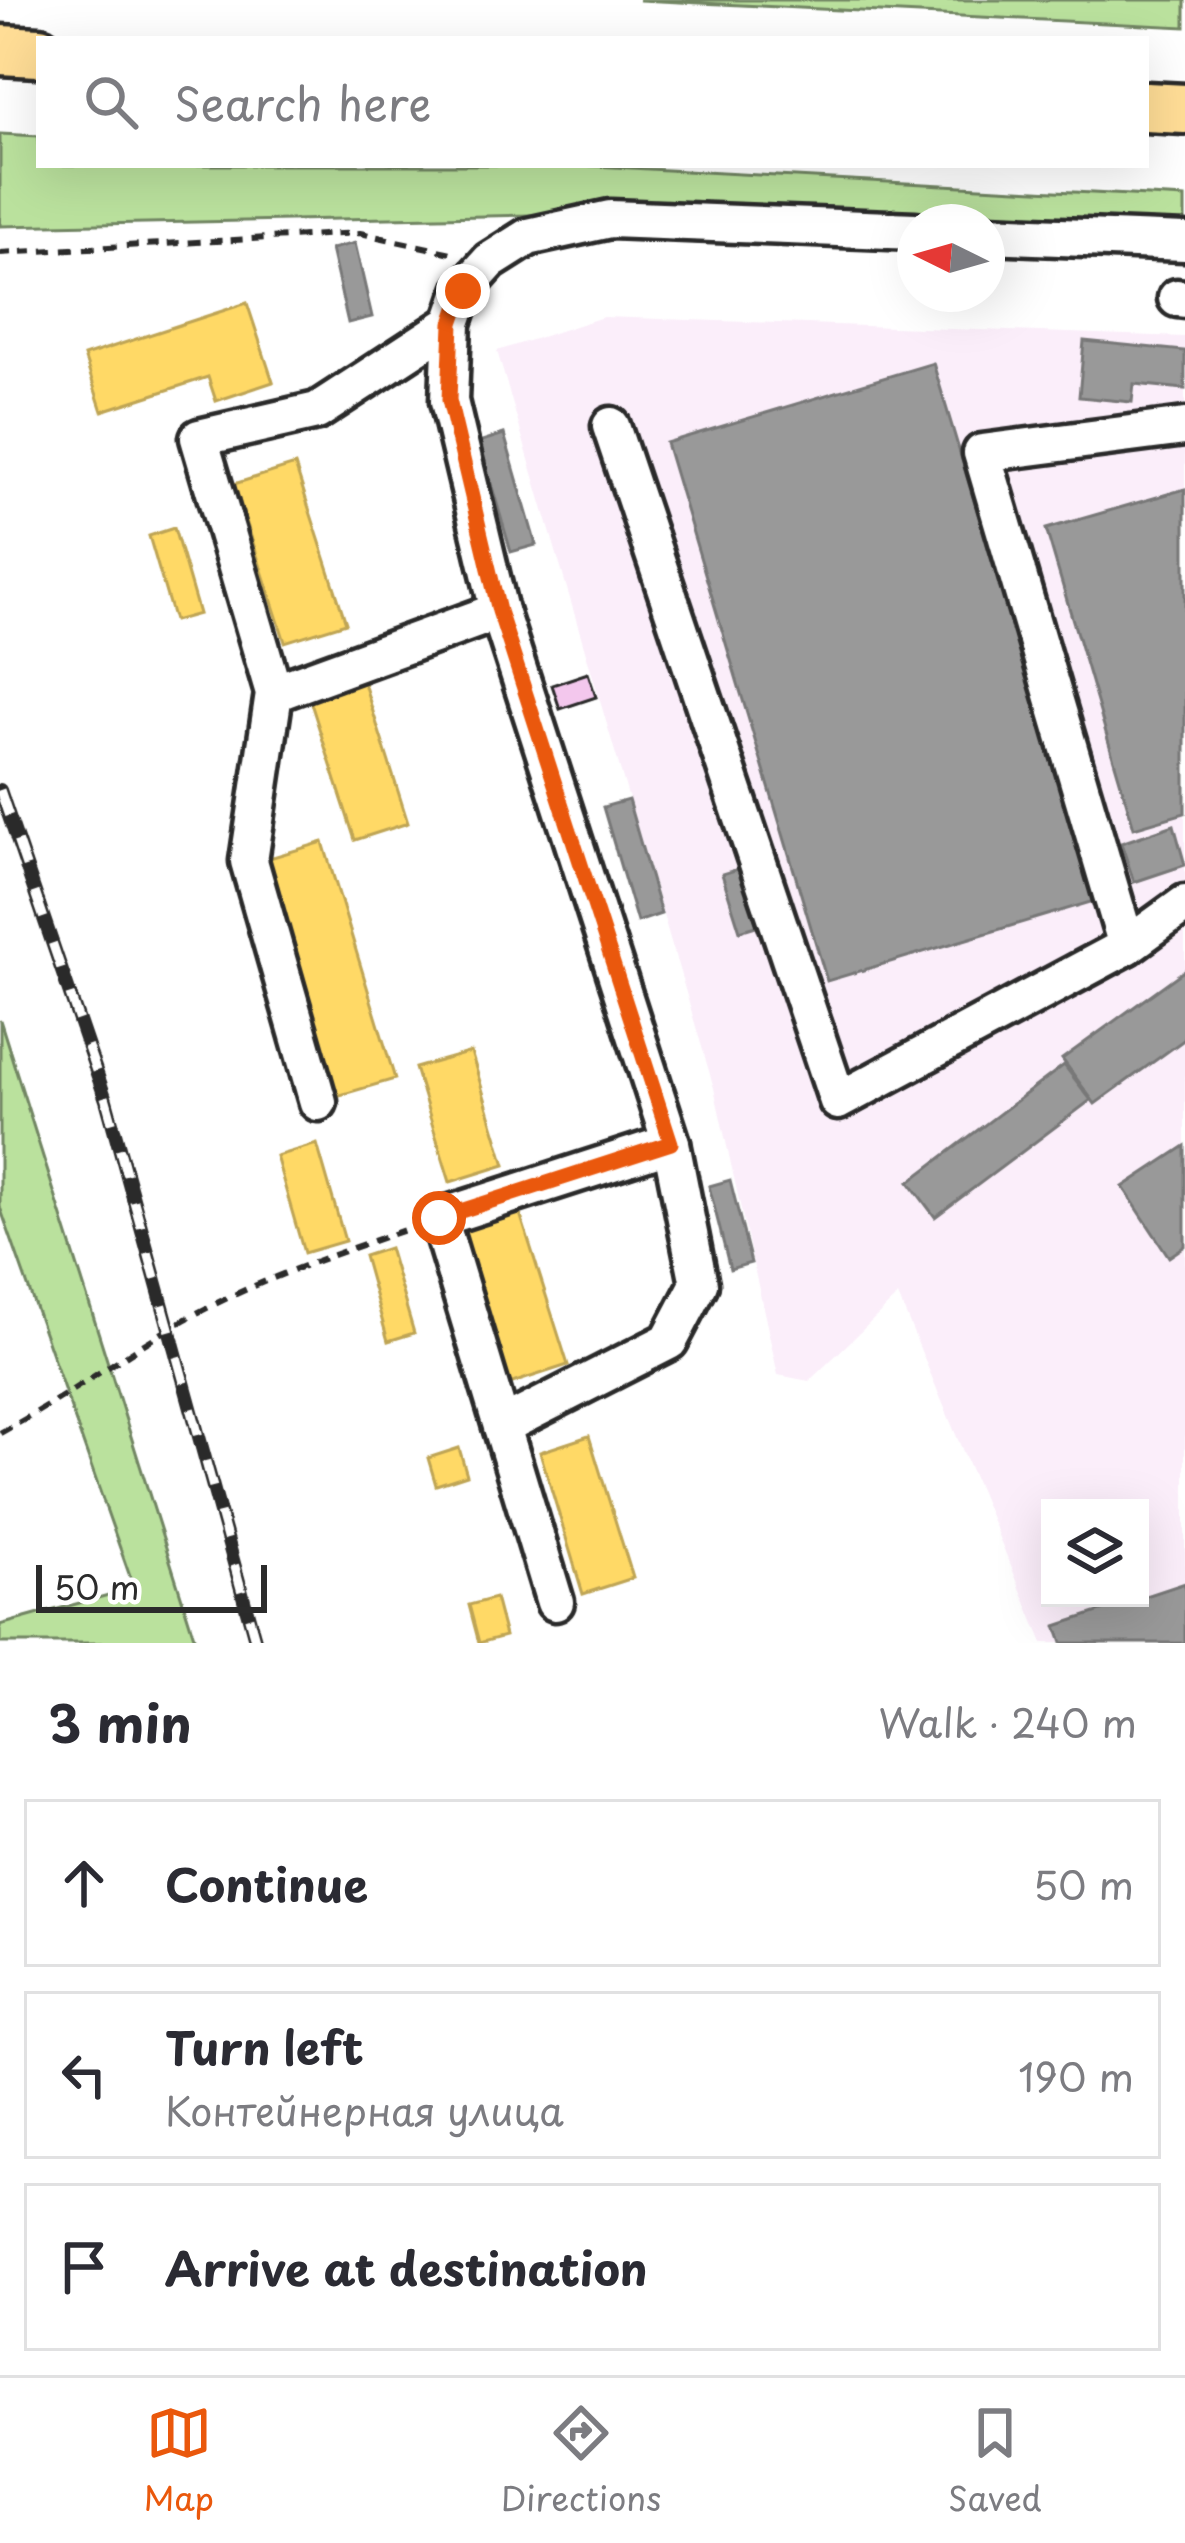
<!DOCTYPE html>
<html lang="en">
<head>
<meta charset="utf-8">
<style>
  :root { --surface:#fff; --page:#f7f7f7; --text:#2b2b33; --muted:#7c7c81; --line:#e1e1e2; --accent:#ea580c }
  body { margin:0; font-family:"Playpen Sans",sans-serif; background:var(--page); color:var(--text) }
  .controls { position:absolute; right:36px; bottom:36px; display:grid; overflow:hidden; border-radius:0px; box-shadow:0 12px 48px #0002 }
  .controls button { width:108px; height:108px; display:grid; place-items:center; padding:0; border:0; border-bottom:3px solid var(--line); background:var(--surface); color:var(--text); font:60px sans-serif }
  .compass { position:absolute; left:897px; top:204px; width:108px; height:108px; border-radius:50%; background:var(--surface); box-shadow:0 12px 48px #0002; rotate:275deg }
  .scale { position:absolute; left:36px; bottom:30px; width:231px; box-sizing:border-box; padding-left:12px; border:6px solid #2b2b2b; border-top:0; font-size:33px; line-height:42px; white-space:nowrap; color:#2b2b2b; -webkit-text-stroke:9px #fff; paint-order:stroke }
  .stop { position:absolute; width:36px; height:36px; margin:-27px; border:9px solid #ea580c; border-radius:50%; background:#fff }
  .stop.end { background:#ea580c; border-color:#fff; box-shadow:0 3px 12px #0008 }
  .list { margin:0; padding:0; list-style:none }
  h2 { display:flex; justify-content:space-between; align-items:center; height:156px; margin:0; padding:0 48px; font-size:51px }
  h2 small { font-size:39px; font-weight:400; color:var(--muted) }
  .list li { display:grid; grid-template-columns:78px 1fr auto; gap:36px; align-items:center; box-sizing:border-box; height:168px; margin:0 24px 24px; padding:0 24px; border:3px solid var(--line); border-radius:0px }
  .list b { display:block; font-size:45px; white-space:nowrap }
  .list p { margin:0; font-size:39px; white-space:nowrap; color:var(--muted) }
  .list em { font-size:39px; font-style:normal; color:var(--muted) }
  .icon { flex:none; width:66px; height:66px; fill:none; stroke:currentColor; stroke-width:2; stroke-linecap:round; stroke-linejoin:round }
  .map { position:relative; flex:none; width:1185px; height:1643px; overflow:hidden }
  .search { position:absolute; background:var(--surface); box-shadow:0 12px 48px #0002; left:36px; right:36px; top:36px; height:132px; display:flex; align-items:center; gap:30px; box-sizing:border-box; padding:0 42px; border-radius:0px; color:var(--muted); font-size:45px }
  .sheet { height:732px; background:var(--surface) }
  nav { display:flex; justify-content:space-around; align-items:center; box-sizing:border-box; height:168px; border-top:3px solid var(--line); background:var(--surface); font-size:33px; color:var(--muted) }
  nav a { display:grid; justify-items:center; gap:6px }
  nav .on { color:var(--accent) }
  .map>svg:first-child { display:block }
  .built { fill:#fbeefa; fill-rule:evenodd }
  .green { fill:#bae19d; stroke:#728664; stroke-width:3 }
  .homes { fill:#ffd966; stroke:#bfa554; stroke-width:3 }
  .industry { fill:#999; stroke:#787878; stroke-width:3 }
  .building { fill:#f3c7ed; stroke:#2b2b2b; stroke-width:3 }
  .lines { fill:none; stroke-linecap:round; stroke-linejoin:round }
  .minor-casing { stroke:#2b2b2b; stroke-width:45 }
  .major-casing { stroke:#2b2b2b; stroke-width:57 }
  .path { stroke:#2b2b2b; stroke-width:6; stroke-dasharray:12 9; stroke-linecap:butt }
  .minor { stroke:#fff; stroke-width:36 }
  .major { stroke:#ffdd96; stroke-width:48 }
  .rail-casing { stroke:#2b2b2b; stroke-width:14 }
  .rail { stroke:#fff; stroke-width:9; stroke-dasharray:27; stroke-linecap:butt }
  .route { stroke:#ea580c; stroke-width:15 }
</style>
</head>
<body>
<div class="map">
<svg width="1185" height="1643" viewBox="0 0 1185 1643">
  <rect width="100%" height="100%" fill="#fff"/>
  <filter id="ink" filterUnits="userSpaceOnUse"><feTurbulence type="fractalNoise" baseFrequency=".00833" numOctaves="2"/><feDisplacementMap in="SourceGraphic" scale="24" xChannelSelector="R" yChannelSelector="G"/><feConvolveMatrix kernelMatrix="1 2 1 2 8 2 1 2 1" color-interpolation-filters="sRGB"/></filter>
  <g filter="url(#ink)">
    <path class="built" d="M603,317L1185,337V1643H1043L898,1296L809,1381L778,1375L714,1088L497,351ZM1050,1508H1140V1598H1050Z"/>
    <g class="green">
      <polygon points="639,0 1185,0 1185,27"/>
      <polygon points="0,134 39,136 39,165 575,165 1185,198 1185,226 722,211 0,226"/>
      <polygon points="0,1021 0,1020 196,1643 0,1643 0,1625 134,1588 0,1207"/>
    </g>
    <g class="homes">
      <polygon points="247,303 273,382 216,401 208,377 102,411 84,356"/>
      <polygon points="295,465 346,623 285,642 234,484"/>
      <polygon points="174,528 199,614 174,621 149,536"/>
      <polygon points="363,680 408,823 355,840 309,697"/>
      <polygon points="323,842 395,1079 337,1096 266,859"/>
      <polygon points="471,1052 505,1165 450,1182 415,1068"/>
      <polygon points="317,1144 345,1241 304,1253 276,1156"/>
      <polygon points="517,1204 568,1365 506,1385 455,1223"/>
      <polygon points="389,1248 414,1333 388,1341 364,1256"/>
      <polygon points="589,1436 633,1578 583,1594 540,1452"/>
      <polygon points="459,1448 467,1475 436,1485 428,1458"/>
      <polygon points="495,1598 505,1636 479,1643 469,1605"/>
    </g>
    <g class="industry">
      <polygon points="355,243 372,317 348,323 331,249"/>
      <polygon points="1084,341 1185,351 1185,389 1134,384 1132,402 1079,397"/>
      <polygon points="933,363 1094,901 827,981 666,443"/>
      <polygon points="504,434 536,545 511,552 479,442"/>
      <polygon points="1185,489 1185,813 1134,828 1046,529"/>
      <polygon points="628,800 661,914 637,922 603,807"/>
      <polygon points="1174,825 1185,865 1134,882 1121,843"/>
      <polygon points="748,866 766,923 740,931 722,874"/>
      <polygon points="1185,970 1185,1039 1095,1104 1062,1059"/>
      <polygon points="1064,1065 1091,1100 935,1217 909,1182"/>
      <polygon points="1185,1146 1185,1246 1169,1257 1123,1187"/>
      <polygon points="730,1180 751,1263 730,1269 709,1186"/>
      <polygon points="1185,1583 1185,1643 1062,1643 1056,1626"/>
    </g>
    <polygon class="building" points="588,673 596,697 560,709 552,685"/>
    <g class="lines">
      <g class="minor-casing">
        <g id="minor">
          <polyline points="987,234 1185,242"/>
          <polyline points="1177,298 1185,299"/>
          <polyline points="611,426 838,1101 1127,946 982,453 1185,427"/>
          <polyline points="274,693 499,611"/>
          <polyline points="1127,946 1185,904"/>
          <polyline points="318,1102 249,861 274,693 199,438 317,411 452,323"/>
          <polyline points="502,1426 669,1341 699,1284 671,1143 499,611 449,401 452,323 463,291 490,261 528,237 610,219 915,231"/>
          <polyline points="555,1602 439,1218 671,1143"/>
        </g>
      </g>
      <g class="major-casing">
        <g id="major">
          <polyline points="0,50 39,52"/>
          <polyline points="1146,107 1185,109"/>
        </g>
      </g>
      <g class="path">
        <polyline points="0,253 360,233 456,254"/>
        <path d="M0,1433C58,1402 110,1364 167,1330C240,1286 327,1257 407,1229"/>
      </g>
      <use href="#minor" class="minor"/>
      <use href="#major" class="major"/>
      <g class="rail-casing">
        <polyline id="rail" points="0,790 106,1100 256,1643"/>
      </g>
      <use href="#rail" class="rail"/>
    </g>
  </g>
  <g class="lines" filter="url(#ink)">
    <polyline class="route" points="439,1218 671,1143 499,611 449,400 452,323 463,291"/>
  </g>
</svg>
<div class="controls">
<button><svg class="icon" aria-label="layers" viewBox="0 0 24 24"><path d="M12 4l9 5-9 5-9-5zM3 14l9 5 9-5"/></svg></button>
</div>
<svg class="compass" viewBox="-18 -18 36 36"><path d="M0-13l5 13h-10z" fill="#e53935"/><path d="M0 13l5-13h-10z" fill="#7c7c81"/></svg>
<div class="scale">50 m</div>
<div class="stop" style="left:439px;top:1218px"></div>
<div class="stop end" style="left:463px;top:291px"></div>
<div class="search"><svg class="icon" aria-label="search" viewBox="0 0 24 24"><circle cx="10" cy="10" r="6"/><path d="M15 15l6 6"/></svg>Search here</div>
</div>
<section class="sheet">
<h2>3 min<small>Walk · 240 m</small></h2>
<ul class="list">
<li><svg class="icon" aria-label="ahead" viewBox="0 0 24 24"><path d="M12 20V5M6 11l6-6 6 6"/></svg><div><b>Continue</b></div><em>50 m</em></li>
<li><svg class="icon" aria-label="left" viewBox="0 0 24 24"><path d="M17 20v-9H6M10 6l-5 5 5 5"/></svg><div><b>Turn left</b><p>Контейнерная улица</p></div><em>190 m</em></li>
<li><svg class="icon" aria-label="arrive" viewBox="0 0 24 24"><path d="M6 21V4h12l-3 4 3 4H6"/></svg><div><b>Arrive at destination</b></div></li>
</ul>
</section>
<nav>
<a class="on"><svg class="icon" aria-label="map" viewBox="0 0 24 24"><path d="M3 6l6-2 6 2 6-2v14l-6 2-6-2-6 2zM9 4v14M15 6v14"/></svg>Map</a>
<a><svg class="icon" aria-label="directions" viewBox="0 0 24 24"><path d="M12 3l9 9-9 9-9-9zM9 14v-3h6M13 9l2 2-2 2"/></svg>Directions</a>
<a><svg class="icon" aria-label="saved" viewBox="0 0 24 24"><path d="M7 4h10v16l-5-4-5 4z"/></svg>Saved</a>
</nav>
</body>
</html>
